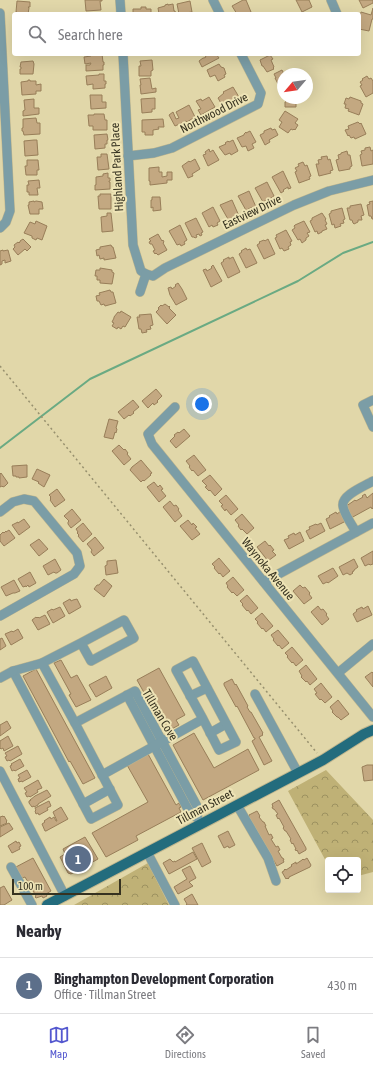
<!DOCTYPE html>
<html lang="en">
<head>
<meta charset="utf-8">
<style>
  :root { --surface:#fff; --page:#f2f2f3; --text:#2b2b33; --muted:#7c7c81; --line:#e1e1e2; --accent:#5458cf }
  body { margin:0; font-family:"Asap Condensed",sans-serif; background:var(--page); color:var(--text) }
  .controls { position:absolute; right:12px; bottom:12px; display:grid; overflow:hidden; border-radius:4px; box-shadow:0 4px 16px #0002 }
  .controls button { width:36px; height:36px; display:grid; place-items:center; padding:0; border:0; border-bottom:1px solid var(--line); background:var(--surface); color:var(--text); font:20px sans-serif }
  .compass { position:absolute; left:277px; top:68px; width:36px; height:36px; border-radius:50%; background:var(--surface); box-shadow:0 4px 16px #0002; rotate:241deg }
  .scale { position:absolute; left:12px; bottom:10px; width:109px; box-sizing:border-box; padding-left:4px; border:2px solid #363220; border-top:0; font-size:11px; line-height:14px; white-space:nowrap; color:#363220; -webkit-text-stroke:3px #eee4b6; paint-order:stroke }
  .you { position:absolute; left:202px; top:404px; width:14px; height:14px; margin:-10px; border:3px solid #fff; border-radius:50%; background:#1a73e8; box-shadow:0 0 0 6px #1a73e833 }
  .badge { display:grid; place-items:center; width:26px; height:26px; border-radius:50%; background:var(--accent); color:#fff; font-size:13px; font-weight:700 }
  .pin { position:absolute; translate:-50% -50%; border:2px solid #fff; box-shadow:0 1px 4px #0006 }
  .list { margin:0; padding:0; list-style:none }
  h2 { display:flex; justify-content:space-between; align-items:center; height:52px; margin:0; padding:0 16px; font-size:17px }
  h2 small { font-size:13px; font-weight:400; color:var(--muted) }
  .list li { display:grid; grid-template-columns:26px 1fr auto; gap:12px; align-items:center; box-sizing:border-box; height:56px; padding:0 16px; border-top:1px solid var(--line) }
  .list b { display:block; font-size:15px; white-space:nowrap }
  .list p { margin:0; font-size:13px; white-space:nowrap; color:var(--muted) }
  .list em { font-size:13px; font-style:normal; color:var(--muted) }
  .icon { flex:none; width:22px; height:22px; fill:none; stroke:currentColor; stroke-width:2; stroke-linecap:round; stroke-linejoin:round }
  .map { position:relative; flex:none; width:373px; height:905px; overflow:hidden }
  .search { position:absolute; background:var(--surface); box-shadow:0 4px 16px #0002; left:12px; right:12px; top:12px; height:44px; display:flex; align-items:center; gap:10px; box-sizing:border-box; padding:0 14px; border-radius:4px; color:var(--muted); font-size:15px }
  .sheet { height:108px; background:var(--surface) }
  nav { display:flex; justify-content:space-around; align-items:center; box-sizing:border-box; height:56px; border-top:1px solid var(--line); background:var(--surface); font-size:11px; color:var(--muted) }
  nav a { display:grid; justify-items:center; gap:2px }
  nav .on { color:var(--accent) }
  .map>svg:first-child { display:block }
  .park { fill:url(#park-crowns) }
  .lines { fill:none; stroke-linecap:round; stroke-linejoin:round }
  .stream { stroke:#6aaa83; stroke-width:2 }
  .building { fill:#c3a881; stroke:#987e59 }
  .minor-casing { stroke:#bfb68e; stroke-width:10 }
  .major-casing { stroke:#bfb68e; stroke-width:12 }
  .path { stroke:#97906e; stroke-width:1.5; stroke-dasharray:2 3; stroke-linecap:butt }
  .minor { stroke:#7b9da6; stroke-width:9 }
  .major { stroke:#236c7d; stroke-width:10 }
  .labels { text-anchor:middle; stroke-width:4; stroke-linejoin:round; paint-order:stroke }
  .street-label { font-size:12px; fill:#363220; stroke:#eee4b6 }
</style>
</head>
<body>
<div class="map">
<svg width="373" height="905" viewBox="0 0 373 905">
  <defs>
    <pattern id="park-crowns" width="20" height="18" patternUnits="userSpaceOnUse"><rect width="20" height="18" fill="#bfb176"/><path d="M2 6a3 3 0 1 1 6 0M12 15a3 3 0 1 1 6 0" fill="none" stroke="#9c9160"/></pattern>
  </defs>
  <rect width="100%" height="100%" fill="#e1d7a9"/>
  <g class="park">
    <polygon points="326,770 373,820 373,872 358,876 358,860 328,860 328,865 288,791"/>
    <polygon points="148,863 169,905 74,905"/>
  </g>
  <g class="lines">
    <polyline class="stream" points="0,448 90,379 298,281 343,253 373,242"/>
  </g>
  <g class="building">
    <polygon points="85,0 102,0 102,1 100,1 101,10 86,11"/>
    <polygon points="243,0 246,0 251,12 247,14 239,14 238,13 237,14 232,6"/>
    <polygon points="296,0 309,0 312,7 302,12"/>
    <polygon points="359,0 373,0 373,3 363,8"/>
    <polygon points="17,1 30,2 30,7 28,7 29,8 28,14 17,14 17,12 16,12"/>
    <polygon points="190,1 192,12 179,14 177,4"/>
    <polygon points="168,4 168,5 173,4 174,11 175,11 176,14 159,14 158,8 165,6 165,5"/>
    <polygon points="141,7 146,7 146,9 151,9 151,14 133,14 133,9 141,9"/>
    <polygon points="373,8 373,19 372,19 369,31 359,29 359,21 361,12 371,15"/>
    <polygon points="102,54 103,62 104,62 104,65 103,65 103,70 86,71 86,65 90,65 91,63 85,64 84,57 91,56 90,55"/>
    <polygon points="201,54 216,54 219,58 202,67 199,61 203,58 204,58 206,57 204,54 202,55"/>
    <polygon points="270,55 273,59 271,60 274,67 273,68 274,69 267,72 263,66 262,66 260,60"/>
    <polygon points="152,60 153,70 151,71 151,76 139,76 139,66 141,66 140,61"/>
    <polygon points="33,61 34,64 33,74 20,74 20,69 21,69 21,67 20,67 21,62"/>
    <polygon points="219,64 221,67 224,68 226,74 224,75 225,77 218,81 215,75 210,77 207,70"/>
    <polygon points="282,70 284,74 283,86 280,88 275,78 276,78 274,74"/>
    <polygon points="99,74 104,74 104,81 106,81 106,84 105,84 105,88 93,89 93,84 87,85 86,76 99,75"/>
    <polygon points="367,76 369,79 371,78 373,81 373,93 366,97 360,86 362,85 360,82 363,80 362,79"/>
    <polygon points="150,78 152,89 156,88 156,92 141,94 140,85 141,85 140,79"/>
    <polygon points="28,80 30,80 30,81 36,81 36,85 41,84 41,91 36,91 36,94 22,95 21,82 28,81"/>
    <polygon points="233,87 239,97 237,98 238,99 233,101 232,100 222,105 218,98 224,93 223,92"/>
    <polygon points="90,95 102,95 102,102 106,102 106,108 91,109"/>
    <polygon points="209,97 215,107 201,115 198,110 201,109 196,101 201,99 202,101"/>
    <polygon points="350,97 361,101 361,103 363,104 359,115 348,111 349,109 345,108 346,104 344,104 346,98 349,99"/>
    <polygon points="155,98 155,109 152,109 152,112 142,113 141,99"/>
    <polygon points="285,98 298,98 298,100 296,100 296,107 285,107 285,102 286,102"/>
    <polygon points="34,99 34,108 39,108 39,114 23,116 23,111 25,110 24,100"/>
    <polygon points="189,105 195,117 187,122 186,121 175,126 169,115 173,112 176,119 179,118 176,112"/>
    <polygon points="285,111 298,119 295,123 298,125 295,130 294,129 293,130 291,129 288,133 279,127 282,122 279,120"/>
    <polygon points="94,114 104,114 105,120 107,120 107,130 93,130 93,126 89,126 88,115 94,115"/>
    <polygon points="36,118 37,123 40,123 40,134 24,135 23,131 22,131 22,128 23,128 23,119"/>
    <polygon points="163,119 164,127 158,127 159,129 153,130 153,135 145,135 145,132 142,132 142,120"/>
    <polygon points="358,122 360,124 361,123 366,134 355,139 354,137 351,138 349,135 348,136 345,130 349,129 348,126"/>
    <polygon points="271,128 272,130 275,129 278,135 269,140 270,142 265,145 260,135 264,133 264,131"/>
    <polygon points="250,131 256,142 252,144 254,148 248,151 246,146 242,147 237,138 244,135 244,134 246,132 246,133"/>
    <polygon points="107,134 108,140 107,140 107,144 105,144 105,148 95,149 94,135"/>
    <polygon points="34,140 37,140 37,141 38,155 25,156 24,141"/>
    <polygon points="233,140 238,151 231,155 230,153 225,155 219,147 226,144 225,143 228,141 229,142"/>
    <polygon points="370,147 371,151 373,150 373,164 362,166 360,155 362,154 361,151 365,150 365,148"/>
    <polygon points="209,149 210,152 213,150 219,160 208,166 203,155 206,154 205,152"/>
    <polygon points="347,151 348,155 350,155 352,166 350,167 350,169 339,171 336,160 339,159 338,155 341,154 341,153"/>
    <polygon points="101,154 107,154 109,169 98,170 97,157 101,157"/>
    <polygon points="327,156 328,160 330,159 333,170 330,171 331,173 319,176 316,164 319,164 318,160 322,159 321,157"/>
    <polygon points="195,159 200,169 192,174 193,176 188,178 182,166 189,161 190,162"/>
    <polygon points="27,160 38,160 39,170 37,170 37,175 26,175 25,166 27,166"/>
    <polygon points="303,162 305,166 307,165 311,176 309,177 310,179 299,183 295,172 297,171 295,168 299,166 298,164"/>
    <polygon points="159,167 159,172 162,172 162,177 167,176 167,172 172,172 172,180 167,180 167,183 150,185 150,181 149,181 149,168"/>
    <polygon points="283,171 291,188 288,189 288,187 283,190 284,191 281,193 272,177"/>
    <polygon points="108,173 108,178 110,178 110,181 109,181 109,182 110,182 110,189 95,190 95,185 96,185 96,177 103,176 103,174"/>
    <polygon points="39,180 40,188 37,188 38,195 29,195 29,192 27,192 27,185 29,185 28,181"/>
    <polygon points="267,182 274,196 271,198 272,200 267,202 266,200 263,202 255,188"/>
    <polygon points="249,191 256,207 254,209 253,207 248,209 249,211 247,212 238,196"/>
    <polygon points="100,194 111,194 111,209 99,209 98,196 100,196"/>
    <polygon points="152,197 160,197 161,210 153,211 153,207 151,208 151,200 152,200"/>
    <polygon points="232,200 239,216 236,217 235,216 231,218 231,220 229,221 220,205"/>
    <polygon points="34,201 34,202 36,201 42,202 43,209 39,209 39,214 30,214 28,205 29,205 29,202"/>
    <polygon points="373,201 373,219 372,219 371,216 369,216 367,205 370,204 369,202"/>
    <polygon points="361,204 364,215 361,216 362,220 358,220 358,222 354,224 353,223 352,220 350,220 347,208 350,208 350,206"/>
    <polygon points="213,207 220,221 217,223 218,225 213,227 212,225 209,227 202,213"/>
    <polygon points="342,208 345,219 343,220 344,223 340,224 341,226 335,228 334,224 332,225 329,214 331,213 331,211"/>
    <polygon points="107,213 111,213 113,231 102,232 101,217 107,216"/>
    <polygon points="322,213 326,219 325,220 327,224 325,225 327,229 322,231 322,232 318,234 317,231 315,232 310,221 312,220 312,218"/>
    <polygon points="196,218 203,232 201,233 202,235 200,236 199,234 196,235 197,237 195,238 194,237 192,237 185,223"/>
    <polygon points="36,221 47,226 42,240 37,238 36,240 32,238 32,236 24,233 30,222 35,224"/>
    <polygon points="304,221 310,232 307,233 309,236 306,238 306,240 302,243 300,239 298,240 292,230 295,228 294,226 295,225"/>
    <polygon points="180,225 187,240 184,242 185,244 181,246 180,244 177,245 169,231"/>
    <polygon points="286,230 292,241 290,242 291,245 288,247 289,249 284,251 282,248 280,249 275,238 277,237 276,235"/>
    <polygon points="158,234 162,241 163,240 164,242 163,243 167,250 158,255 156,253 155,254 153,251 155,250 152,244 150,244 149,242 151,241 149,239"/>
    <polygon points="23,239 31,247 27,251 25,249 18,255 13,249 15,247 14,245 18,242 19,243 20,242 20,241"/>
    <polygon points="268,239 275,254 264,259 257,245 260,243 259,242 264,240 265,241"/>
    <polygon points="111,245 112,247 113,247 116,258 104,260 104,258 100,259 99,255 97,256 96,250 100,249 100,247"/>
    <polygon points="246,248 247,250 250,249 257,263 246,268 239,254 242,252 241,251"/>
    <polygon points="3,250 3,251 8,250 11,261 5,263 5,260 2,261 2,264 0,265 0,251"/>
    <polygon points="229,257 229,259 233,257 240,272 228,278 221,263 224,261 223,260"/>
    <polygon points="213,265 222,281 211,287 203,270 206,269 207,271 212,268 211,267"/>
    <polygon points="100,268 112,270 112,272 114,273 112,284 100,283 100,280 97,280 97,276 95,276 96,270 100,270"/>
    <polygon points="178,283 182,289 187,299 176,305 170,295 168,288 171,287 172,289 176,286 175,285"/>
    <polygon points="110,290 111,292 113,292 116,303 105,306 104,304 101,305 99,301 97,301 96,296 100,295 99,293"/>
    <polygon points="165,304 169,307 169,306 170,307 169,308 176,315 167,324 156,312 159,309 158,308 161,305 162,306"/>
    <polygon points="121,311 131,317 125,327 123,326 121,329 118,327 117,329 112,326 114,323 112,322 114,318 114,317 118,312 120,313"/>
    <polygon points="151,314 153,325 150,326 151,329 146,330 147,332 142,333 141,329 139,329 137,317 140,317 139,315"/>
    <polygon points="156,389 162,396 157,401 158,402 154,405 153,403 148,408 142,401"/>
    <polygon points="133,400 139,407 133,412 134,413 130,416 129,415 124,419 118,412"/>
    <polygon points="109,419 118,421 116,428 117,429 116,433 115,432 113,439 104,437"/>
    <polygon points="184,429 190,436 176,448 170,441 175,436 174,435 178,432 179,433"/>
    <polygon points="119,445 124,450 125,449 128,453 127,454 131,459 124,465 112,451"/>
    <polygon points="194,455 206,470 198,476 193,470 192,471 189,467 190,466 186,461"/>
    <polygon points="141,460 152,473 150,474 151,475 144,481 143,480 141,482 130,470 132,467"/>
    <polygon points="27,465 27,477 19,478 19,477 16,477 16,476 13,476 12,466"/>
    <polygon points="37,469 50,475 44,487 38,483 39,482 32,479"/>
    <polygon points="1,473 8,483 5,486 3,487 2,486 0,487 0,474"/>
    <polygon points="210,475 222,489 215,496 210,490 209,491 205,487 207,486 202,481"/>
    <polygon points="154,482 158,487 160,485 163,489 161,490 166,496 159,502 147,487"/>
    <polygon points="57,489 65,500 55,507 50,500 51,499 50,498 51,497 49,495"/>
    <polygon points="373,493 373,508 372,509 371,507 351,518 345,507 355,500 356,501 363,497 362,496 365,494 367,498"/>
    <polygon points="226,495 238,509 231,515 226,509 225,511 221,506 223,505 219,501"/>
    <polygon points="170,501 174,506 176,505 179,509 178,510 182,516 175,522 163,507"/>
    <polygon points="72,509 81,520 71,528 68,524 68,522 69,521 64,516"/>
    <polygon points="341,511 346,521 330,529 326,519 330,517 329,516 336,512 337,514"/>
    <polygon points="242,514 254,528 247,534 242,529 241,530 238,526 239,525 235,520"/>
    <polygon points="24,519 30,527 19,535 12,525 18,522 18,523"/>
    <polygon points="188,520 192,525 193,523 197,527 195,528 200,534 192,540 180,526"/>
    <polygon points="83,523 92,534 83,542 78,536 79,535 77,533 78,532 76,529"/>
    <polygon points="321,523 325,531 310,539 306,531 310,529 309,527 316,524 317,525"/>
    <polygon points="9,530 15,538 4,546 0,541 0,535 3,532 4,533 6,531 6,532"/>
    <polygon points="300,532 304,541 289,549 284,540 289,538 288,536 294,533 295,535"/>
    <polygon points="95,537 104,548 94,556 91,552 92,550 87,544"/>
    <polygon points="39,539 48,549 39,556 30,545"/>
    <polygon points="265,541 269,546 270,545 274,550 272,551 276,555 268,561 257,547"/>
    <polygon points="373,551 373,564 370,565 369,564 365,566 361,558"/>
    <polygon points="219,558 230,571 223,577 220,573 219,574 214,568 215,567 212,564"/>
    <polygon points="55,559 61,570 57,573 55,573 54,572 48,575 43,566"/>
    <polygon points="354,559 358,567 354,570 354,571 352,572 353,573 350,575 347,573 343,575 339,567"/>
    <polygon points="116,560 118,573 106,575 105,566 107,565 107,561"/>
    <polygon points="333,568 338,576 328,583 327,582 323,584 318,576"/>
    <polygon points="30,572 36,583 29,587 28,585 26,587 26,586 23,587 18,579"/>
    <polygon points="233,577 244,590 237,596 233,592 232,593 227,587 228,586 226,583"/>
    <polygon points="104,579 112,586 104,597 94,589 97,585 99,585"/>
    <polygon points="14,580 20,591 15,593 13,593 6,596 1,587"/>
    <polygon points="300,585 303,588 305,587 310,593 309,594 312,598 304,604 293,591"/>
    <polygon points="247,595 258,608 251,614 248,610 247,611 242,605 243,604 240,601"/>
    <polygon points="70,599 71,601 73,600 77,599 81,607 69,614 63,603"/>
    <polygon points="318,606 321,610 323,609 327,614 326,615 329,619 322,625 311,612"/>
    <polygon points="368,606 372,615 357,622 353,614 357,611 356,610 362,607 363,609"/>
    <polygon points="60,607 65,616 53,623 47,612 52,609 53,610"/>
    <polygon points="262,613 273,626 266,632 263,628 262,629 257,623 258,622 255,619"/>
    <polygon points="45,615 50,624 38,630 32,620 36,617 37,618 38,617 39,618"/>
    <polygon points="18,629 23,638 11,645 5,634 12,631 13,632"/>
    <polygon points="278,630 289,643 282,649 279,645 278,646 273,640 274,639 271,635"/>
    <polygon points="2,638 6,646 0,650 0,639"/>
    <polygon points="292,647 303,660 296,666 293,662 292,663 287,657 288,656 285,653"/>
    <polygon points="61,660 71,678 77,675 91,700 76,707 69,695 71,694 54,663"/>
    <polygon points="306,665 317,679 310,685 307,681 306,682 301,677 302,676 299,671"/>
    <polygon points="159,668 185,715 176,720 179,725 166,732 137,680"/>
    <polygon points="36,669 95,778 83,784 70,761 69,762 23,676"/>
    <polygon points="372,672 373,673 373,687 365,677"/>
    <polygon points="106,676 112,688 96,697 89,685"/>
    <polygon points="232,679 235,685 236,684 248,706 247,707 250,712 251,712 263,733 262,734 263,735 259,737 272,761 264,765 252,741 255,739 255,738 254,738 237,706 236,707 224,685 224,683"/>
    <polygon points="321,683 332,697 325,703 321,699 320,700 315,694 317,693 314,689"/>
    <polygon points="338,700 349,714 341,720 338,717 337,717 332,712 333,711 330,707"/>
    <polygon points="7,721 11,728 0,736 0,725"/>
    <polygon points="194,733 214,768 248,749 259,770 203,800 173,745"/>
    <polygon points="8,736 13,746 4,751 3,748 1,749 0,748 0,741"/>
    <polygon points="18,746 22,754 10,761 9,760 7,761 5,757 7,756 5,753"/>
    <polygon points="148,754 176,805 179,803 181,807 179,808 181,812 136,836 138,840 106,857 92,833 148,802 127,765"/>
    <polygon points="20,759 24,766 15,771 14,770 12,771 10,766 12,765 11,764"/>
    <polygon points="367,765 373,765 373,780 364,781 362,767"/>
    <polygon points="27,770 31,777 22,782 22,781 19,782 18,779 20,778 18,775"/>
    <polygon points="38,780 42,788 37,790 38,792 30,797 29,796 27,797 25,793 27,792 24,788"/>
    <polygon points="47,790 51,796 38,804 38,805 34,807 34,806 32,807 29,803 29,801 31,800 30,800 35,796"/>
    <polygon points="279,800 306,848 306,850 299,854 297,850 296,851 295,849 296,849 293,843 292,844 290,840 291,839 286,831 285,831 283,828 284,827 279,818 278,819 276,815 278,814 274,809 273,809 272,807 273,807 272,804"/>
    <polygon points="49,801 51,806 47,808 48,810 39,815 38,813 36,814 35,811 36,810 35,808"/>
    <polygon points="61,807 68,819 46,831 45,831 42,824 45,822 44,821 50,817 51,819 54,817 56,821 57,821 53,812"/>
    <polygon points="257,811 260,816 259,817 263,822 264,822 266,826 265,826 269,835 271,834 273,838 271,839 276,847 278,846 280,850 278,851 282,858 283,858 284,860 283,860 284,862 277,866 249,818 249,815"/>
    <polygon points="3,817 4,816 7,821 6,822 7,823 0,826 0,817 3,816"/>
    <polygon points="9,823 13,829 0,837 0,827"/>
    <polygon points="228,831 235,845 229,848 228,846 224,848 218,836"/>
    <polygon points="85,837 98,859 82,868 83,869 80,871 78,870 71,874 68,873 60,857 65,854 63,849"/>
    <polygon points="16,841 17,843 19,842 21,846 19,847 20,849 12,853 8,846"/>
    <polygon points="202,843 211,862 202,867 192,848"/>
    <polygon points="193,852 197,859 169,874 163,863 170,859 173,862 175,861 175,862"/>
    <polygon points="33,858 51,891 46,894 47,896 43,898 42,896 36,898 35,897 36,896 25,877 20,879 14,868"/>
    <polygon points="307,858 311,865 310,867 289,877 289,878 288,879 287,878 286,879 282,872 284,871 284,870 285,869 286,870 292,866 291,865 296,862 296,864 302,860 303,859 304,860"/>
    <polygon points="190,866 196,878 189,882 193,886 178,894 174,887 187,879 182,870"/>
    <polygon points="4,886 12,900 4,905 0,905 0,888"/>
    <polygon points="192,894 198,905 186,905 187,904 184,899"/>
  </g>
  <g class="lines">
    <g class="minor-casing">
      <g id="minor">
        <polyline points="120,0 121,14"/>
        <polyline points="213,0 220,14"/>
        <polyline points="331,0 337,14"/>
        <polyline points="0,13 10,211 6,222 0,228"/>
        <polyline points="123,54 133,245 141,271 146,274 153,276 165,268 294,205 329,191 373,180"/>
        <polyline points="128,156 154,153 172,148 258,104 261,93 241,54"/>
        <polyline points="140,292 146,274"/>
        <polyline points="373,400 363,405 373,427"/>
        <polyline points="175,407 148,434 152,444 373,717"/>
        <polyline points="0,512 13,502 24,499 34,501 77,553 80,566 74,574 0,616"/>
        <path d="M356,532C352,525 344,514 343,506C341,495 365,486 373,481"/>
        <polyline points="264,582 373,523"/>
        <polyline points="81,643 91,661 134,638 124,620 81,643 42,663 13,671 91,819 118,805 75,723 135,691 199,810 197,817"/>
        <polyline points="42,663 75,723"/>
        <polyline points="338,673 373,644"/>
        <polyline points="0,678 13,671"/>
        <polyline points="255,694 298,773"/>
        <polyline points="127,695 191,815 197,817 199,821"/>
        <polyline points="190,696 207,688"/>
        <polyline points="210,733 226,724"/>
        <polyline points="0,771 65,896"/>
        <polyline points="102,775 203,719 219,750 236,742 193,661 176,670 203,719"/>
        <polyline points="83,804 110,789"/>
        <polyline points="237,805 268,858 276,881"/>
        <polyline points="147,852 175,905"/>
        <polyline points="11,867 32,905"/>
      </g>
    </g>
    <g class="major-casing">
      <polyline id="major" points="47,905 323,760 364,734 373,730"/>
    </g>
    <polyline class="path" points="0,366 317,753"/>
    <use href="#minor" class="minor"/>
    <use href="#major" class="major"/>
  </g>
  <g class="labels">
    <g class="street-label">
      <text transform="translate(214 113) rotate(-27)" y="4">Northwood Drive</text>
      <text transform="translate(117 167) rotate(-93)" y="4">Highland Park Place</text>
      <text transform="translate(252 212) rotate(-26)" y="4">Eastview Drive</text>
      <text transform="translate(268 569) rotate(51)" y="4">Waynoka Avenue</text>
      <text transform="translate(160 715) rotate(59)" y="4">Tillman Cove</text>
      <text transform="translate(205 807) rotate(-28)" y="4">Tillman Street</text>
    </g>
  </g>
</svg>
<div class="controls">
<button><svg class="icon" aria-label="locate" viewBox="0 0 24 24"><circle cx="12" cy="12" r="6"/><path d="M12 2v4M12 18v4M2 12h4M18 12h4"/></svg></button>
</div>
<svg class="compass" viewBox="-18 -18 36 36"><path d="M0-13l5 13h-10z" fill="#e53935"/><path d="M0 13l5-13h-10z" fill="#7c7c81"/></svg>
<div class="scale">100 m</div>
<div class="you"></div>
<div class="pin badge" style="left:78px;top:859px;background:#5c6f8a">1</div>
<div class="search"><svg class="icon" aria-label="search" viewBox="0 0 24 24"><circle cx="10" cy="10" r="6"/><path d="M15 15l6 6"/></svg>Search here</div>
</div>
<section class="sheet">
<h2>Nearby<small></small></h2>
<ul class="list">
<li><span class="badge" style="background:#5c6f8a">1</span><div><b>Binghampton Development Corporation</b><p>Office · Tillman Street</p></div><em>430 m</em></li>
</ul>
</section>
<nav>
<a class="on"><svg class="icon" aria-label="map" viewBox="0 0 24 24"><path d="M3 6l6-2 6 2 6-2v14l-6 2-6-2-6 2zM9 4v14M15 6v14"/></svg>Map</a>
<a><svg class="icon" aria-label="directions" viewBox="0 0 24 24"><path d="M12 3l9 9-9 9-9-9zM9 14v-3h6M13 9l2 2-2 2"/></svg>Directions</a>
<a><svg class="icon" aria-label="saved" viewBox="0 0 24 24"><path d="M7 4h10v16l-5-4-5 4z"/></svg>Saved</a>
</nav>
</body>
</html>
